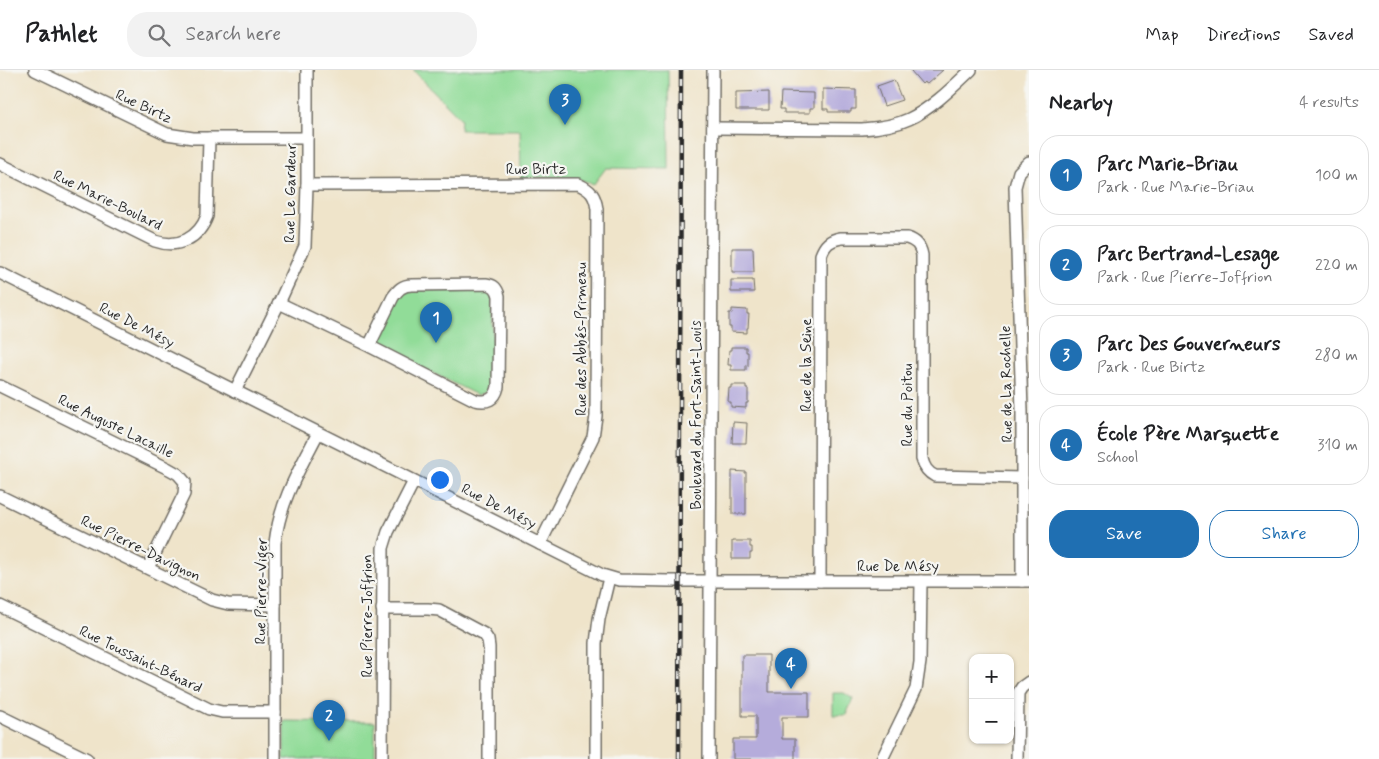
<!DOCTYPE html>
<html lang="en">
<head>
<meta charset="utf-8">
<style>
  :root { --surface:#fff; --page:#f2f2f2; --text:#202124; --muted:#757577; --line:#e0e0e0; --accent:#1f6fb2 }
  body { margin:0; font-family:Mynerve,sans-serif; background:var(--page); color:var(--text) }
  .controls { position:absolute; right:15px; bottom:15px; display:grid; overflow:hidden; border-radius:10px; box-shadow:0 1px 4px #0004 }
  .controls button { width:45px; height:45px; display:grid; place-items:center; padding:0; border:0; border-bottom:1px solid var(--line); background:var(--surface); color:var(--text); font:25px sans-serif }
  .you { position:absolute; left:439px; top:409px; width:18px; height:18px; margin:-12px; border:4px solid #fff; border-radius:50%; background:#1a73e8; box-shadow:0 0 0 8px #1a73e833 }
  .badge { display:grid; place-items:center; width:32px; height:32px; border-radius:50%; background:var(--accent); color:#fff; font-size:16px; font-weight:700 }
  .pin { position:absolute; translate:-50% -41px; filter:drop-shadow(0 1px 2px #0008) }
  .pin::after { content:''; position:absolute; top:26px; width:18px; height:15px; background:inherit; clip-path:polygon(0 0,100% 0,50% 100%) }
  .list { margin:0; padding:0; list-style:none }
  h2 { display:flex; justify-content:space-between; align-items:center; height:65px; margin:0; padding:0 20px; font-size:21px }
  h2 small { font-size:16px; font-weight:400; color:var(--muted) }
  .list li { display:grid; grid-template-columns:32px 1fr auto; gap:15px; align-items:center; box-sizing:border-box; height:80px; margin:0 10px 10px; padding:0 10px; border:1px solid var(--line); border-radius:20px }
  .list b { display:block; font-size:19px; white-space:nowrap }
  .list p { margin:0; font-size:16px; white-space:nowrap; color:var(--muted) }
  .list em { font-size:16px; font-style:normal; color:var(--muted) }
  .actions { display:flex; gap:10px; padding:15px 20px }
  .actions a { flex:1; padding:11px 0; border:1px solid var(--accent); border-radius:20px; text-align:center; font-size:18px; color:var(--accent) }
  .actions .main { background:var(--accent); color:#fff }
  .icon { flex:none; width:28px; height:28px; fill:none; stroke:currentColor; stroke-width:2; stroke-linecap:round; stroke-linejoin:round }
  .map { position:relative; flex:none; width:1029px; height:689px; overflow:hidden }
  header { display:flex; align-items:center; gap:30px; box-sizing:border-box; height:70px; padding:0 25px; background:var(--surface); border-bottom:1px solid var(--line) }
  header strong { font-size:24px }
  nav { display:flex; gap:28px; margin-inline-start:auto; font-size:18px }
  .search { width:350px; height:45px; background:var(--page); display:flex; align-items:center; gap:12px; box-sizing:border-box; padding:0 18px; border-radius:20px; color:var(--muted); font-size:19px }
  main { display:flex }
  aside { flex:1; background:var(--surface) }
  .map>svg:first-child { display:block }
  .green { fill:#91dc98; stroke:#5e8462 }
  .building { fill:#b5acdb }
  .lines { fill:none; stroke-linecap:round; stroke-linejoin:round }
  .minor-casing { stroke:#706c63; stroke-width:14 }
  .minor { stroke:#fff; stroke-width:11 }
  .rail-casing { stroke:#2b2b2b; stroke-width:4.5 }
  .rail { stroke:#f6f6f2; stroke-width:2.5; stroke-dasharray:8; stroke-linecap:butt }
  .labels { text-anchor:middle; stroke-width:4.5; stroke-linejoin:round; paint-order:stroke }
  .street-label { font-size:15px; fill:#2b2b2b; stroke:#f6f6f2 }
</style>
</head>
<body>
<header>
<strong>Pathlet</strong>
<div class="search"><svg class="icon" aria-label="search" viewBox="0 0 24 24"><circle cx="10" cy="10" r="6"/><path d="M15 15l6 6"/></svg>Search here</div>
<nav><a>Map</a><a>Directions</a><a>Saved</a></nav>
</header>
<main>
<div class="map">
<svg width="1029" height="689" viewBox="0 0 1029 689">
  <rect width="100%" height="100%" fill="#f6f6f2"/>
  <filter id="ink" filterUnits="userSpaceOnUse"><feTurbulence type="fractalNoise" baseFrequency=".02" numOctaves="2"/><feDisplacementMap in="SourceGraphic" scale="10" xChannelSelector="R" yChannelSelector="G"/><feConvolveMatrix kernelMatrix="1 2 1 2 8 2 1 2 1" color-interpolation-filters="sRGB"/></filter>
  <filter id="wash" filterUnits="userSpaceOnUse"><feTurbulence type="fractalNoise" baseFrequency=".0096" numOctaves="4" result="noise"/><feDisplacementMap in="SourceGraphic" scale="20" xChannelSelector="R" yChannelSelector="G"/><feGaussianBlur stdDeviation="1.12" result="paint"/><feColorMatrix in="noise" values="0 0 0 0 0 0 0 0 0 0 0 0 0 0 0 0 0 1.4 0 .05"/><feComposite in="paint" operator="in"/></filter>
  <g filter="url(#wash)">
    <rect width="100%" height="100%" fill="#efe4ca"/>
    <g class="green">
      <path d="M413,0H668L669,99L606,98L593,115C574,103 543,108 521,108L520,60H460L461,49Z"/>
      <path d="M485,219L489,221L493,227L492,315L486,322L477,325L383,278C379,274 379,272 380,266C387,253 395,225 410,220Z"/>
      <polygon points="833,623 844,623 853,629 846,645 833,645"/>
      <polygon points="284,651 375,652 375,689 284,689"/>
    </g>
    <g id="blocks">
      <g class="building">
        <polygon points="912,0 943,0 927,14 924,12 922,14 911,1"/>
        <polygon points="894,10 902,30 884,36 877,16"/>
        <polygon points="823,19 856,20 856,39 851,39 851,42 828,42 828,39 823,39"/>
        <polygon points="769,22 769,40 736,40 736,23"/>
        <polygon points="781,22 814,23 814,38 810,38 810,43 784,43 784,39 780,39"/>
        <polygon points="732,178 753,178 754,202 732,202"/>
        <polygon points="731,210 753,210 754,222 731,222"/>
        <polygon points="732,239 747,240 747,244 749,244 748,258 747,258 747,263 731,262 731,257 729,257 729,243 732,243"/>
        <polygon points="731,277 746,277 746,282 748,282 748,296 746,295 746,300 731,300 731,295 728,295 729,280 731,280"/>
        <polygon points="731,315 746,315 746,319 748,319 748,333 746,333 746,338 731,337 731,332 728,332 729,318 731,318"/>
        <polygon points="733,352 747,353 746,373 732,373"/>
        <polygon points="732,401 746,402 746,444 732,444"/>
        <polygon points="732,471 750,471 750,477 752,477 752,483 750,483 750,489 732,489"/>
        <polygon points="742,585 769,585 769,622 809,622 809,647 782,647 782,669 795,669 795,689 733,689 733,669 756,669 756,646 742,646"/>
      </g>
    </g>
  </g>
  <g filter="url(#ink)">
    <use href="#blocks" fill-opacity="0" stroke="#706c63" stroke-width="1"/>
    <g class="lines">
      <g class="minor-casing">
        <g id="minor">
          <polyline points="35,0 167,64 193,68 307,68"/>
          <path d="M713,58L862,59C878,58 894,56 909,49C931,39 953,17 971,0"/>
          <path d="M0,94L155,171C178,179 199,168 207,146L209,68"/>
          <path d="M307,115L578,114C591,120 595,125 597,139L596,346L593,367L540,474"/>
          <polyline points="0,203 602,505 619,510 669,511 1029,511"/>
          <path d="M279,233L369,276L475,330C487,333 495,330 498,317L499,226C497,218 494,215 486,214L412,215C402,215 398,220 393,227L369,276"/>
          <polyline points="0,316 169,399 178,404 185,412 184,424 148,498"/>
          <polyline points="235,321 279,233 305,176 307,115 307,0"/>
          <polyline points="0,426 212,530 228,534 275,535"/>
          <path d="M820,511L821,185C825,174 830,170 841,168H907C916,171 920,175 922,185V389C924,397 927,402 935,406L1022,408"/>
          <polyline points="1022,511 1022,341 1015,117 1019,102 1029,92"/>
          <polyline points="0,536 209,639 222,642 275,642"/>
          <polyline points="382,539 428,539 439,540 484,564 488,570 489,577 489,689"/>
          <polyline points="0,646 87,689"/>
          <path d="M275,689V473C280,431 299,400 318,363"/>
          <polyline points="382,689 383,478 388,462 414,411"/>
          <polyline points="596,689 596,573 599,549 609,508"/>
          <polyline points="709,689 713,0"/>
          <polyline points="882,689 916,619 920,592 921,511"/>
          <polyline points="1017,689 1018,623 1022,617 1029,612"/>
        </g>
      </g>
      <use href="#minor" class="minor"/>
      <g class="rail-casing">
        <polyline id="rail" points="679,689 681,0"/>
      </g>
      <use href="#rail" class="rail"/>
    </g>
  </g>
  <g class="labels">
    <g class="street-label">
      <text transform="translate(144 36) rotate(25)" y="5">Rue Birtz</text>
      <text x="536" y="104">Rue Birtz</text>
      <text transform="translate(290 123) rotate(-89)" y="5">Rue Le Gardeur</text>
      <text transform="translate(108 130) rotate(26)" y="5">Rue Marie-Boulard</text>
      <text transform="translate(137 255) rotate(27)" y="5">Rue De Mésy</text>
      <text transform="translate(581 269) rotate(-90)" y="5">Rue des Abbés-Primeau</text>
      <text transform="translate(806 295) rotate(-90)" y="5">Rue de la Seine</text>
      <text transform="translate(1006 314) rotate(-91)" y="5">Rue de La Rochelle</text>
      <text transform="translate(907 335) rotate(-90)" y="5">Rue du Poitou</text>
      <text transform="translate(696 345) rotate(-90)" y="5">Boulevard du Fort-Saint-Louis</text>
      <text transform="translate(116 356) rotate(26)" y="5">Rue Auguste Lacaille</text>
      <text transform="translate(499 436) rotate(27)" y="5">Rue De Mésy</text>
      <text transform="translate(141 478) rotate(26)" y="5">Rue Pierre-Davignon</text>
      <text x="898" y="501">Rue De Mésy</text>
      <text transform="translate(261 521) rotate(-89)" y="5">Rue Pierre-Viger</text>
      <text transform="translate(367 546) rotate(-90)" y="5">Rue Pierre-Joffrion</text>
      <text transform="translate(141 589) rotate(26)" y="5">Rue Toussaint-Bénard</text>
    </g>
  </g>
</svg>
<div class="controls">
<button>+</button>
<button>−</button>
</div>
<div class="you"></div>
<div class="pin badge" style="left:436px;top:273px">1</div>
<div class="pin badge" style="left:329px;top:671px">2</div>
<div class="pin badge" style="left:565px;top:55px">3</div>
<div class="pin badge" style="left:791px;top:619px">4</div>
</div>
<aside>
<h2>Nearby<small>4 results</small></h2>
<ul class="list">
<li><span class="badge">1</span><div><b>Parc Marie-Briau</b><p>Park · Rue Marie-Briau</p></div><em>100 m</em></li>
<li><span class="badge">2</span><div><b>Parc Bertrand-Lesage</b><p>Park · Rue Pierre-Joffrion</p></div><em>220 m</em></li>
<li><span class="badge">3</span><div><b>Parc Des Gouverneurs</b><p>Park · Rue Birtz</p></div><em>280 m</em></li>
<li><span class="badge">4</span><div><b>École Père Marquette</b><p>School</p></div><em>310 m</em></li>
</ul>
<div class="actions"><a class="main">Save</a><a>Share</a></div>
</aside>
</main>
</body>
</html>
